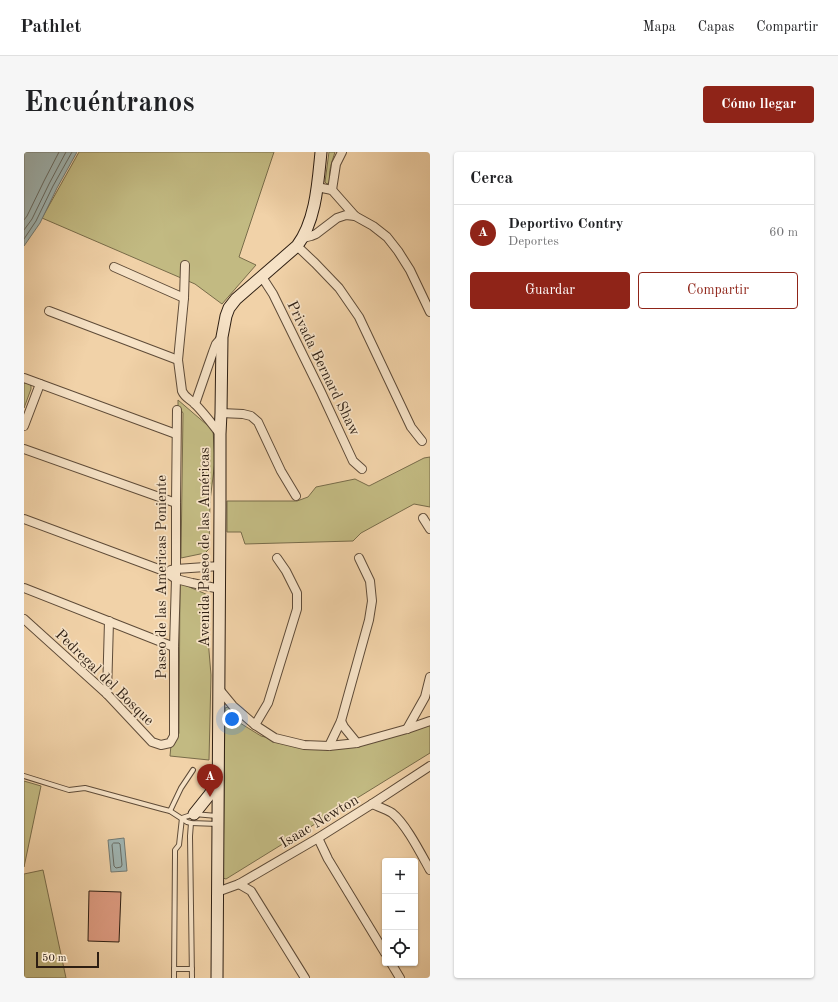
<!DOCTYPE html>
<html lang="es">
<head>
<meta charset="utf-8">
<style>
  :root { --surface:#fff; --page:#f6f6f6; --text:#202124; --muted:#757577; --line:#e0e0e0; --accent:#8f2418 }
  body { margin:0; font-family:"Old Standard TT",serif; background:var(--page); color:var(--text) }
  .controls { position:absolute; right:12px; bottom:12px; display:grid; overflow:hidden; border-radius:4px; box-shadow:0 1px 3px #0004 }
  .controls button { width:36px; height:36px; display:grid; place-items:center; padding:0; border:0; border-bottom:1px solid var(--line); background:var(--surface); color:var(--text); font:20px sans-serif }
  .scale { position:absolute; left:12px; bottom:10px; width:63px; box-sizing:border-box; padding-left:4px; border:2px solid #2d1e12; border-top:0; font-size:11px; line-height:14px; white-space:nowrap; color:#2d1e12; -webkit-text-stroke:3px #f6e2c6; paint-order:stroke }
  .you { position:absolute; left:208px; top:567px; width:14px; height:14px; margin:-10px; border:3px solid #fff; border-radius:50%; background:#1a73e8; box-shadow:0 0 0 6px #1a73e833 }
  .badge { display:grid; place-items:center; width:26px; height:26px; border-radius:50%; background:var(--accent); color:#fff; font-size:13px; font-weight:700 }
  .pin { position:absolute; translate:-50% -33px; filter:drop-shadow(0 1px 2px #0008) }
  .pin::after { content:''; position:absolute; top:21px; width:14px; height:12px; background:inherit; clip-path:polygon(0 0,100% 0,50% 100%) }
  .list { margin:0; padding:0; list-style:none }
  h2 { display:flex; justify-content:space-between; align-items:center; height:52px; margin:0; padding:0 16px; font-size:17px }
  h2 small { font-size:13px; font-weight:400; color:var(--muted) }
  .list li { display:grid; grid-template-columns:26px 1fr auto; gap:12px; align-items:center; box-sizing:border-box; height:56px; padding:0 16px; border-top:1px solid var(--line) }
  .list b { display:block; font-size:15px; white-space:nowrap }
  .list p { margin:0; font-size:13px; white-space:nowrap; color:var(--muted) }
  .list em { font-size:13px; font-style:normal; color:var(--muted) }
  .actions { display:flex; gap:8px; padding:12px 16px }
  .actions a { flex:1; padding:9px 0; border:1px solid var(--accent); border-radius:4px; text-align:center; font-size:14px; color:var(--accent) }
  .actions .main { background:var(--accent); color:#fff }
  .icon { flex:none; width:22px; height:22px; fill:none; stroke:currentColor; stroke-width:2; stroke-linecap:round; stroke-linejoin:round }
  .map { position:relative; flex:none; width:406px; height:826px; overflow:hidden; border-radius:4px }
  header { display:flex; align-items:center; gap:24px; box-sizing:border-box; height:56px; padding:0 20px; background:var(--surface); border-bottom:1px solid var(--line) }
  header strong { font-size:19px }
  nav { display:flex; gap:22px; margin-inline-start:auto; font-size:14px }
  .intro { display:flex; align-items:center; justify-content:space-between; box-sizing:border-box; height:96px; padding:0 24px }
  h1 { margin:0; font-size:28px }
  .button { padding:10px 18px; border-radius:4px; background:var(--accent); color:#fff; font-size:14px; font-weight:700 }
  main { display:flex; gap:24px; padding:0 24px }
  aside { flex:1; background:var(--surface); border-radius:4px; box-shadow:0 1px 3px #0004 }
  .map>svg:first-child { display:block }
  .green { fill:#c2ba82; stroke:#786c4a }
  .water { fill:#9fb5b3; stroke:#717973 }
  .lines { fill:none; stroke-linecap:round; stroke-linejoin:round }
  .shore { stroke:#666a62; stroke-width:1 }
  .building { fill:#de9b81; stroke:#2d1e12 }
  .lane-casing { stroke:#5e4b38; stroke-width:6 }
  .street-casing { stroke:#5e4b38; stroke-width:10 }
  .secondary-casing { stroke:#2d1e12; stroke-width:13 }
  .lane { stroke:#f6e2c6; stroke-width:4 }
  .street { stroke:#f6e2c6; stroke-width:8 }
  .secondary { stroke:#f6e2c6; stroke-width:11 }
  .labels { text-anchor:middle; stroke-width:3.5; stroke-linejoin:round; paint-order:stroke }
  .street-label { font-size:15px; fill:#2d1e12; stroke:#f6e2c6 }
</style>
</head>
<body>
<header>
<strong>Pathlet</strong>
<nav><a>Mapa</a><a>Capas</a><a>Compartir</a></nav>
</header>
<div class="intro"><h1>Encuéntranos</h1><a class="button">Cómo llegar</a></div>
<main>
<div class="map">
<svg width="406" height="826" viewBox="0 0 406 826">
  <rect width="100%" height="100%" fill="#f1d2a8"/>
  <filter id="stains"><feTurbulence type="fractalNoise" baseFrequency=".005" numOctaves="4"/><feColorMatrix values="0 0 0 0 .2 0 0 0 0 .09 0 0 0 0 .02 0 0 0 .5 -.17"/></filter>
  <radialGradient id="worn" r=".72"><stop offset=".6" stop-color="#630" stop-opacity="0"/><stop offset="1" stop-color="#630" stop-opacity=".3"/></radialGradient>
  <g class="green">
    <polygon points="55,0 250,0 215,105 232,113 198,152 171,132 18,66"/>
    <path d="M305,0H311C308,10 304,19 306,30L303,32L301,30Z"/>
    <polygon points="0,231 4,231 7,234 7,237 0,256"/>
    <polygon points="154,248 189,278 191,309 186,349 185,397 181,401 157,406 159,261 154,254"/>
    <polygon points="406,305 406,355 390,352 337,381 329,389 221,392 217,380 203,380 203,349 273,349 284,345 292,335 331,327 345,334 400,306"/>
    <polygon points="156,431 184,443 184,487 187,523 185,608 146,604 147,593 153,587 155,581"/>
    <polygon points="204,555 216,571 237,584 261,590 316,595 406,571 406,601 202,727 199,726 201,556"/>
    <polygon points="0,629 17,634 0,715"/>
    <polygon points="19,718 42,826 0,826 0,722"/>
  </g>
  <g class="water">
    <polygon points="0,0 53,0 33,36 16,71 0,94"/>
    <polygon points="100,686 103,719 87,720 84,688"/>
  </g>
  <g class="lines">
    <g class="shore">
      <polyline points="0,68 3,64 20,29 35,0"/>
      <polyline points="0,78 8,67 25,32 42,0"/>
      <polyline points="0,87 12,69 29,34 48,0"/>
      <polygon points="90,691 95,691 96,692 98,713 97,715 92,716 90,714 88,693"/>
    </g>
  </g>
  <polygon class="building" points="65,739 97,740 95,790 64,789"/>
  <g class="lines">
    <g class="lane-casing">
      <g id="lane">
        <polyline points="0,624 45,638 61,636 138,657 146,659 163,670 167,671 194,672"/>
        <polyline points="146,659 157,636 169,618"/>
        <polyline points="158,666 170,662 193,664"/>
        <polyline points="167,671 166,684 168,826"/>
        <polyline points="150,817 168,817"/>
        <polyline points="150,826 151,703 151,698 155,693 158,666"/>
      </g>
    </g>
    <g class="street-casing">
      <g id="street">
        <polyline points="293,35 308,38 331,64 349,74 363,85 374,99 386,118 406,160"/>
        <polyline points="308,38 312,12 318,0"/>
        <polyline points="279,86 287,84 292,82 313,66 322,63 331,64"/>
        <polyline points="273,94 291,111 315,136 335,165 387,275 398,289"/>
        <path d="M161,113L160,146L154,208L158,239C161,246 166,247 171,252C180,261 188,272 196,282"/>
        <polyline points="90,115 160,146"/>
        <polyline points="238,125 249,142 297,240 329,309 338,317"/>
        <polyline points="25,159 154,208"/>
        <polyline points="0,226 152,282"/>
        <polyline points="171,252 189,200 192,192 198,185"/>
        <polyline points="197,261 219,262 227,264 234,270 257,319 272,344"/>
        <polyline points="0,274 16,232"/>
        <polyline points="0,297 152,351"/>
        <polyline points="399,366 406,377"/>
        <polyline points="0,367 140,419 152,427 168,431 196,437"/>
        <polyline points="147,418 152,417 196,414"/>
        <polyline points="0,436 150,495"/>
        <polyline points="0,467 83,542 128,590 137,593 146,591 150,584 150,495 152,427 152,351 153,258"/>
        <polyline points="195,537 209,554 231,573 251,586 280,593 305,594 333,591 383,577 406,569"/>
        <polyline points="83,542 85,469"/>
        <polyline points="317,569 320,575 333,591"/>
        <polyline points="231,573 244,551 273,457 273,441 262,419 253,406"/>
        <polyline points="383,577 401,545 406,525"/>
        <polyline points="305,594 317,569 345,468 348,449 346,429 335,406"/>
        <path d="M348,652C355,655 362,657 368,661C382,672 397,702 406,718"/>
        <polyline points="294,686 304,707 361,801"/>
        <polyline points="215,732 227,739 281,826"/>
        <polyline points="193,740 215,732 294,686 348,652 406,614"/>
        <polyline points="367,811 376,826"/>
      </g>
    </g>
    <g class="secondary-casing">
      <g id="secondary">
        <polyline points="170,662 186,642 192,630"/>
        <path d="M193,826L196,354V282L197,261L198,185L202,164L205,156L212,147L273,94C292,69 294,30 297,0"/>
      </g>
    </g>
    <use href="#lane" class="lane"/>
    <use href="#street" class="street"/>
    <use href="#secondary" class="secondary"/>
  </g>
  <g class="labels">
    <g class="street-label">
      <text transform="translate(300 216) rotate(64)" y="5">Privada Bernard Shaw</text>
      <text transform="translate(180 395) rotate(-90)" y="5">Avenida Paseo de las Américas</text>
      <text transform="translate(137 425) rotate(-90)" y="5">Paseo de las Americas Poniente</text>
      <text transform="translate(81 525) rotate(44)" y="5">Pedregal del Bosque</text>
      <text transform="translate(295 669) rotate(-31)" y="5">Isaac Newton</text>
    </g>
  </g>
  <rect width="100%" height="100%" filter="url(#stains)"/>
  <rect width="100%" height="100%" fill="url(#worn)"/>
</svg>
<div class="controls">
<button>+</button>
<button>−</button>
<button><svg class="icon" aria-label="locate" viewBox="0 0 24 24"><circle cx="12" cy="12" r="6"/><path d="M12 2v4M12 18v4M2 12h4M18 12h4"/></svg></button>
</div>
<div class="scale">50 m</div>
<div class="you"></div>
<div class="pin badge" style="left:186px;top:645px">A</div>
</div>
<aside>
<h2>Cerca<small></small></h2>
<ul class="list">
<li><span class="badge">A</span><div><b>Deportivo Contry</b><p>Deportes</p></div><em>60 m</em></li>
</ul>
<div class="actions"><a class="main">Guardar</a><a>Compartir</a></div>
</aside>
</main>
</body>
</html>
